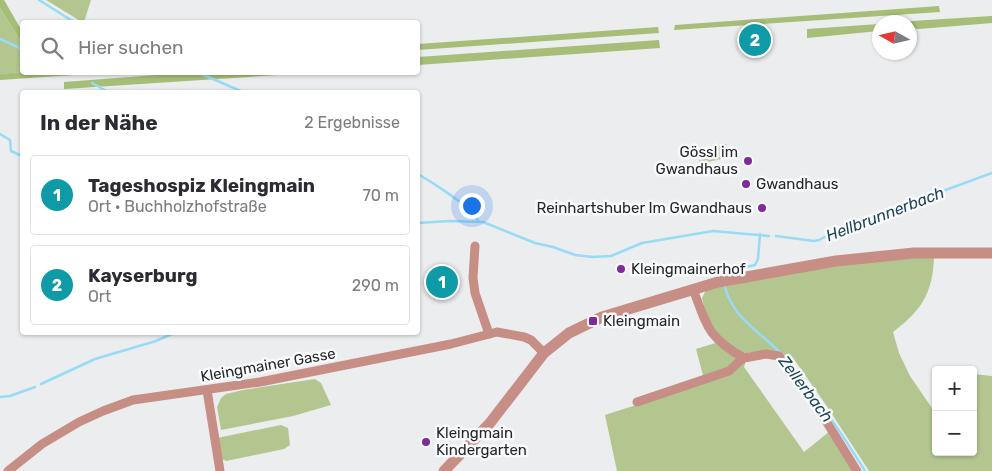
<!DOCTYPE html>
<html lang="de">
<head>
<meta charset="utf-8">
<style>
	:root { --surface:#fff; --page:#f2f2f3; --text:#2b2b33; --muted:#7c7c81; --line:#e1e1e2; --accent:#111827 }
	body { margin:0; font-family:Rubik,sans-serif; background:var(--page); color:var(--text) }
	.controls { position:absolute; right:15px; bottom:15px; display:grid; overflow:hidden; border-radius:5px; box-shadow:0 1px 4px #0004 }
	.controls button { width:45px; height:45px; display:grid; place-items:center; padding:0; border:0; border-bottom:1px solid var(--line); background:var(--surface); color:var(--text); font:25px sans-serif }
	.compass { position:absolute; left:872px; top:15px; width:45px; height:45px; border-radius:50%; background:var(--surface); box-shadow:0 1px 4px #0004; rotate:278deg }
	.you { position:absolute; left:471px; top:205px; width:18px; height:18px; margin:-12px; border:4px solid #fff; border-radius:50%; background:#1a73e8; box-shadow:0 0 0 8px #1a73e833 }
	.badge { display:grid; place-items:center; width:32px; height:32px; border-radius:50%; background:var(--accent); color:#fff; font-size:16px; font-weight:700 }
	.pin { position:absolute; translate:-50% -50%; border:2px solid #fff; box-shadow:0 1px 5px #0006 }
	.list { margin:0; padding:0; list-style:none }
	h2 { display:flex; justify-content:space-between; align-items:center; height:65px; margin:0; padding:0 20px; font-size:21px }
	h2 small { font-size:16px; font-weight:400; color:var(--muted) }
	.list li { display:grid; grid-template-columns:32px 1fr auto; gap:15px; align-items:center; box-sizing:border-box; height:80px; margin:0 10px 10px; padding:0 10px; border:1px solid var(--line); border-radius:5px }
	.list b { display:block; font-size:19px; white-space:nowrap }
	.list p { margin:0; font-size:16px; white-space:nowrap; color:var(--muted) }
	.list em { font-size:16px; font-style:normal; color:var(--muted) }
	.icon { flex:none; width:28px; height:28px; fill:none; stroke:currentColor; stroke-width:2; stroke-linecap:round; stroke-linejoin:round }
	.map { position:relative; flex:none; width:992px; height:471px; overflow:hidden }
	.search { position:absolute; background:var(--surface); box-shadow:0 1px 4px #0004; left:20px; top:20px; width:400px; height:55px; display:flex; align-items:center; gap:12px; box-sizing:border-box; padding:0 18px; border-radius:5px; color:var(--muted); font-size:19px }
	.panel { position:absolute; background:var(--surface); box-shadow:0 1px 4px #0004; left:20px; top:90px; width:400px; height:245px; border-radius:5px }
	.map>svg:first-child { display:block }
	.green { fill:#b3c68f }
	.forest { fill:#a6be77 }
	.lines { fill:none; stroke-linecap:round; stroke-linejoin:round }
	.stream { stroke:#97dbf7; stroke-width:2.5 }
	.minor { stroke:#c78e85; stroke-width:9 }
	.tertiary { stroke:#c78e85; stroke-width:11 }
	.poi-dot { fill:#7f2a98; stroke:#f9fafd; stroke-width:2 }
	.labels { text-anchor:middle; dominant-baseline:central; stroke-width:5; stroke-linejoin:round; paint-order:stroke }
	.poi-label { font-size:15px; fill:#272728; stroke:#f9fafd; text-anchor:start }
	.street-label { font-size:15px; fill:#272728; stroke:#f9fafd }
	.water-label { font-size:16px; font-style:italic; fill:#1e4655; stroke:#f9fafd }
</style>
</head>
<body>
<div class="map">
<svg width="992" height="471" viewBox="0 0 992 471">
	<rect width="100%" height="100%" fill="#ebedef"/>
	<g class="green">
		<path d="M46 0H91L84 22H82Z"/>
		<path d="M0 8 22 43V72L0 74Z"/>
		<path d="M726 144 729 157 700 164 699 160 713 157 711 147Z"/>
		<path d="M934 257C933 293 921 311 893 332L899 353 910 376 936 414V452H973V374L992 376V471H869L826 405 796 362 777 351 749 352 744 367 804 452 830 431 853 471H617L605 415 705 383 696 349 722 341 707 317 702 298 706 290 745 281 863 261Z"/>
		<path d="M315 379 321 383 331 405 293 416 221 430 217 407 221 398 226 394 243 390Z"/>
		<path d="M281 425 288 428 290 445 284 449 226 461 220 458 217 438Z"/>
	</g>
	<g class="forest">
		<path d="M0 0H4L22 31V43L0 8Z"/>
		<path d="M939 6 940 12 674 30 675 25Z"/>
		<path d="M992 16V23L919 29 910 28V22H895Z"/>
		<path d="M879 24V31L807 38V29Z"/>
		<path d="M658 27 659 33 418 50V44Z"/>
		<path d="M659 40 660 48 418 65V57Z"/>
		<path d="M22 72 103 73 0 80V74Z"/>
		<path d="M196 72 308 73 64 89V82Z"/>
	</g>
	<g class="lines">
		<g class="stream">
			<path d="M39 0 74 22"/>
			<path d="M0 39 22 49"/>
			<path d="M197 72 243 92"/>
			<path d="M92 83 108 92"/>
			<path d="M0 134 10 140 11 151 22 156"/>
			<path d="M418 174C430 181 475 209 478 221"/>
			<path d="M418 223 449 221 483 222 535 243 553 247 575 255 593 257 611 256 642 243 713 231 769 236"/>
			<path d="M776 236 814 241 819 240 840 229 992 173"/>
			<path d="M722 272 755 265 758 259 760 234"/>
			<path d="M725 287C734 323 770 337 791 364 818 398 842 434 865 471"/>
			<path d="M41 384 95 359 156 341 176 332"/>
			<path d="M0 397 10 396 35 387"/>
		</g>
		<g class="minor">
			<path d="M475 246 473 278 475 293 489 334"/>
			<path d="M693 289C707 326 708 338 744 358L766 354 779 356 813 400 857 471"/>
			<path d="M207 390 220 471"/>
			<path d="M637 402 729 371 743 358"/>
			<path d="M8 471 42 444 79 422 103 411 133 400 260 382 451 344 497 332 524 337 531 340 544 353"/>
		</g>
		<path class="tertiary" d="M444 471 490 423 544 353 569 333 602 317 718 282 836 261 914 253H992"/>
	</g>
	<g class="poi-dot">
		<circle cx="748" cy="161" r="5"/>
		<circle cx="746" cy="184" r="5"/>
		<circle cx="762" cy="208" r="5"/>
		<circle cx="621" cy="269" r="5"/>
		<rect x="588" y="316" width="10" height="10" rx="2.5"/>
		<circle cx="426" cy="442" r="5"/>
	</g>
	<g class="labels">
		<g class="poi-label">
			<text x="738" y="152" text-anchor="end">Gössl im<tspan x="738" dy="17">Gwandhaus</tspan></text>
			<text x="756" y="184">Gwandhaus</text>
			<text x="752" y="208" text-anchor="end">Reinhartshuber Im Gwandhaus</text>
			<text x="631" y="269">Kleingmainerhof</text>
			<text x="603" y="321">Kleingmain</text>
			<text x="436" y="433">Kleingmain<tspan x="436" dy="17">Kindergarten</tspan></text>
		</g>
		<g class="street-label">
			<text transform="translate(268 365) rotate(-10)">Kleingmainer Gasse</text>
		</g>
		<g class="water-label">
			<text transform="translate(885 214) rotate(-21)">Hellbrunnerbach</text>
			<text transform="translate(806 389) rotate(53)">Zellerbach</text>
		</g>
	</g>
</svg>
<div class="controls">
<button>+</button>
<button>−</button>
</div>
<svg class="compass" viewBox="-18 -18 36 36"><path d="M0-13l5 13h-10z" fill="#e53935"/><path d="M0 13l5-13h-10z" fill="#7c7c81"/></svg>
<div class="you"></div>
<div class="pin badge" style="left:442px;top:282px;background:#0f9aa8">1</div>
<div class="pin badge" style="left:755px;top:40px;background:#0f9aa8">2</div>
<div class="search"><svg class="icon" aria-label="search" viewBox="0 0 24 24"><circle cx="10" cy="10" r="6"/><path d="M15 15l6 6"/></svg>Hier suchen</div>
<section class="panel">
<h2>In der Nähe<small>2 Ergebnisse</small></h2>
<ul class="list">
<li><span class="badge" style="background:#0f9aa8">1</span><div><b>Tageshospiz Kleingmain</b><p>Ort · Buchholzhofstraße</p></div><em>70 m</em></li>
<li><span class="badge" style="background:#0f9aa8">2</span><div><b>Kayserburg</b><p>Ort</p></div><em>290 m</em></li>
</ul>
</section>
</div>
</body>
</html>
